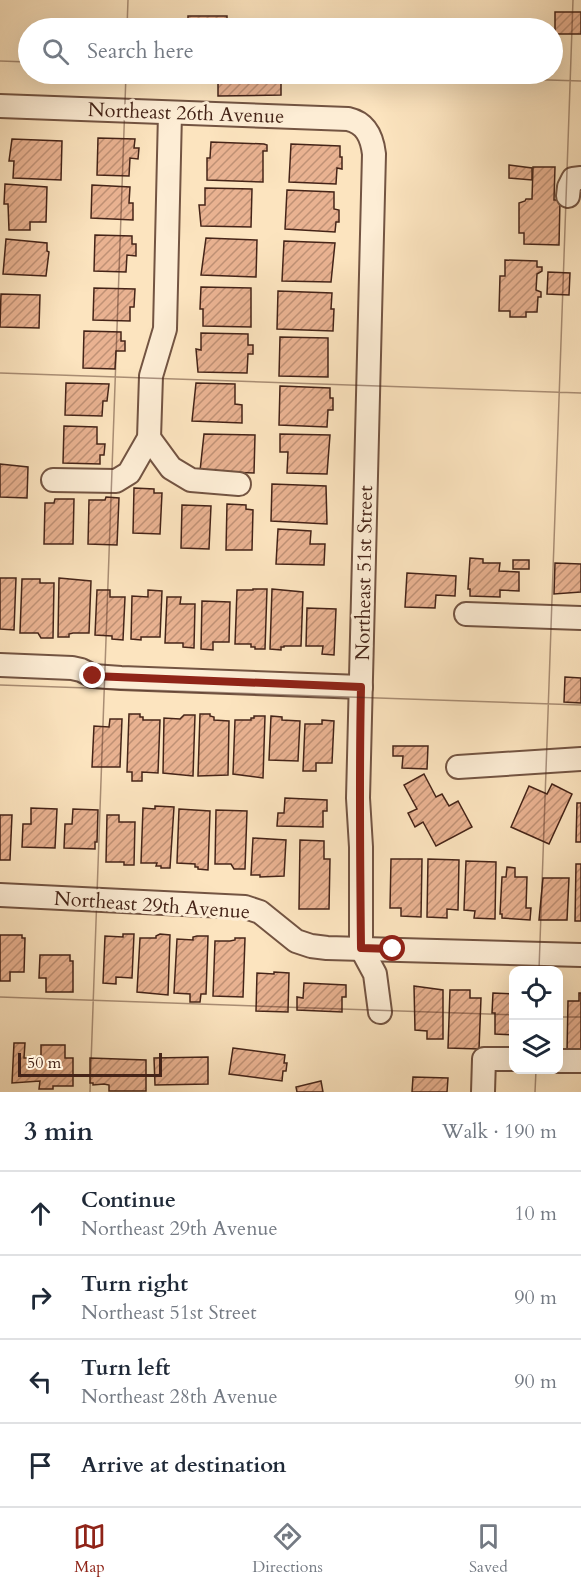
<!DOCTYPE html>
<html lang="en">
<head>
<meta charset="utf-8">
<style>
	:root { --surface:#fff; --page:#f2f2f3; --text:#1f2937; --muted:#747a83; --line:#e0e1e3; --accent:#8f2418 }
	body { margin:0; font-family:Cardo,serif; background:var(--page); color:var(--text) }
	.controls { position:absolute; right:18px; bottom:18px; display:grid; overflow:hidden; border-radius:12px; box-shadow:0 6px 24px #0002 }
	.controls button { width:54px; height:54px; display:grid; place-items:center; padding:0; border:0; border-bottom:2px solid var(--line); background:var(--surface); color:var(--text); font:30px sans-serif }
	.scale { position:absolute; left:18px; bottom:15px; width:144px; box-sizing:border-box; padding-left:6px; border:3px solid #452418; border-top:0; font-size:16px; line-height:21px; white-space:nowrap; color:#452418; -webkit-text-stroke:4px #fdedd5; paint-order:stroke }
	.stop { position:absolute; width:18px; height:18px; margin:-14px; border:4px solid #8f2418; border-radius:50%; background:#fff }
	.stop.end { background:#8f2418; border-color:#fff; box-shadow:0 2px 6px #0008 }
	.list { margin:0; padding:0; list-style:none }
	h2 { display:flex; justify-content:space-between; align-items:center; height:78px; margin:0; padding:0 24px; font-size:26px }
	h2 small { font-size:20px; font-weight:400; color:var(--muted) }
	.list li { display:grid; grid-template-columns:39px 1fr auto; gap:18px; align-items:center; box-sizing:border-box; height:84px; padding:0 24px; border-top:2px solid var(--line) }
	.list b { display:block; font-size:22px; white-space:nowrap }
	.list p { margin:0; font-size:20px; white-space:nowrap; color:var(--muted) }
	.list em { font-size:20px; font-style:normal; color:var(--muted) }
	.icon { flex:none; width:33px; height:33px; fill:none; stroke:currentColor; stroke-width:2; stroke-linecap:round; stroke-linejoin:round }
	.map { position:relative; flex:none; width:581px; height:1092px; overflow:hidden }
	.search { position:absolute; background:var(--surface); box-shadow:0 6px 24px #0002; left:18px; right:18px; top:18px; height:66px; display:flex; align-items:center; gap:15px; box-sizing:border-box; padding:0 21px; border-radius:33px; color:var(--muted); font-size:22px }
	.sheet { height:414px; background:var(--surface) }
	nav { display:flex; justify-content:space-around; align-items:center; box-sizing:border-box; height:84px; border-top:2px solid var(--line); background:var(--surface); font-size:16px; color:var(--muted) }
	nav a { display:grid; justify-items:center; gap:3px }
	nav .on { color:var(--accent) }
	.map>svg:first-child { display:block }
	.building { fill:url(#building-hatch); stroke:#452418; stroke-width:1.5 }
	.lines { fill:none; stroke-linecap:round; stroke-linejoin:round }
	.minor-casing { stroke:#735442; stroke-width:26 }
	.minor { stroke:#fdedd5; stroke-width:22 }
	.route { stroke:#8f2418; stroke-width:8 }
	.ticks { fill:none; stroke:#452418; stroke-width:1.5; stroke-opacity:0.45 }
	.labels { text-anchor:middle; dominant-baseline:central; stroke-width:6; stroke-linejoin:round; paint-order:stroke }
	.street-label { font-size:20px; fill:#452418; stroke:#fdedd5 }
</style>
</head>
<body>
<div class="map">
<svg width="581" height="1092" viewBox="0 0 581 1092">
	<defs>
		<pattern id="building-hatch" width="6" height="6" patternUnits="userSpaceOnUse" patternTransform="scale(1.5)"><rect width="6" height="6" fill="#e9b291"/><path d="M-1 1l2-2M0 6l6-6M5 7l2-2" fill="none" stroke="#bf9175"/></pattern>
	</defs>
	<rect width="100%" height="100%" fill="#fce4bf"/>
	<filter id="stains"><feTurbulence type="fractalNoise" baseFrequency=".00333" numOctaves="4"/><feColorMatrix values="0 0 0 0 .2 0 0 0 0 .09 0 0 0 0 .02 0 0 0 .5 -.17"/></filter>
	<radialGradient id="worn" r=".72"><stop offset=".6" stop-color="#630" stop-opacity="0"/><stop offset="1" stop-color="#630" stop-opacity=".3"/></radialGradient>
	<g class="building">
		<rect x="555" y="12" width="26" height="22"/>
		<rect x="188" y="16" width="39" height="12"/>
		<path d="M218 74H281V95L218 96Z"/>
		<path d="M98 138 135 139 134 148H139L138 159 130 158 129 176 97 175Z"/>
		<path d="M12 139 62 141 61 180 13 178 14 161H9Z"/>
		<path d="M211 142 264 144 267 145V151H263V182L207 180V158H210Z"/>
		<path d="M291 144 340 146V157H342V169L337 168 336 184 289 182Z"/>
		<path d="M509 165 532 168V180L509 178Z"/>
		<path d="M533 167H555L554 200H560L559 245 524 244V233H519V203L525 201 526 199H532Z"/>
		<path d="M5 184 47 187 46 222H30V230H9L8 204H4Z"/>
		<path d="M92 185 130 187 129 203H133V220L91 218Z"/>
		<path d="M205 188 252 189 251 227 201 226 199 205H205Z"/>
		<path d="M287 190 334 192V209L339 210V222H336L335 232 285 229Z"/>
		<path d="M95 235 132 236V244H136V256L127 255 126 272 94 271Z"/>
		<path d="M206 238 257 240 256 277 201 275Z"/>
		<path d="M6 239 47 243V251L49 252 46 276 3 274Z"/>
		<path d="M284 241 335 243 331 282 282 281Z"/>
		<path d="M505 260 537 261V267H542V271L537 274 536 290 541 292V297H538L537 312H526V317H510V311H499L500 276H505Z"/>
		<path d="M548 272 570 273 569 295 547 294Z"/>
		<path d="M201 287 251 288V327L203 326V309H200Z"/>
		<path d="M94 288 135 289 134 307H130V321L93 320Z"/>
		<path d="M278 291 332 293 331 309H334L333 331 277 329Z"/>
		<path d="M1 294 40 295 39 328 0 327Z"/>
		<path d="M84 331 121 332V341H125V351H116L115 369 83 368Z"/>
		<path d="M201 333 248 334V345H253V354H248L247 373 198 372 196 349 201 350Z"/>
		<path d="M280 337 328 338V377L279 376Z"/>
		<path d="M66 383 109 384 107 401H103L102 416 65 415Z"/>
		<path d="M196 383 235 384V404L242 405V423L192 421Z"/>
		<path d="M280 386 330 388V398H333V410H328L327 427 279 425Z"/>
		<path d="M64 426 97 427V444H105L104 455H100V464L63 463Z"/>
		<path d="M204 434 255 435 254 473 200 471Z"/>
		<path d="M280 434 330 435 327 474 287 473 288 452H280Z"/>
		<path d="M0 464 28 467 27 498 0 497Z"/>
		<path d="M272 484 326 486 327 524 271 521Z"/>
		<path d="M134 488 154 489V493H162L160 534 133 533Z"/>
		<path d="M106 497 119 498 117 545 88 544 89 500H105Z"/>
		<path d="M55 499H74L73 544H44L45 503H54Z"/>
		<path d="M227 504 246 505V509L253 510 252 550H226Z"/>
		<path d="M182 505 211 506 209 549 181 548Z"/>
		<path d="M278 529 311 531 310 544H325L324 565 276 564Z"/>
		<path d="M470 558 483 559V563H500L499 571 519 572V591L500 590V597L470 596V589H468Z"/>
		<rect x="513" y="560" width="16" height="9"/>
		<path d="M555 563 581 564V592L554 594Z"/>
		<path d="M407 573 456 576 455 596 436 595 435 608 405 607Z"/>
		<path d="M0 578H16L14 630 0 629Z"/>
		<path d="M59 578 91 581 89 633H73L69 634V637H58Z"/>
		<path d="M22 579H40V583H54L53 638H41L38 633H20Z"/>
		<path d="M253 589H267L265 649H255V647H251V644H235L237 590H253Z"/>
		<path d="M272 589 303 592 301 646H284V647H281V650L270 649Z"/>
		<path d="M97 590H110V597H125L123 640 112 639V636L95 635Z"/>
		<path d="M148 590 162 591 160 637H141V640L131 639 132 596 148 597Z"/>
		<path d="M167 597H181L180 604H195L194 648 183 647V643H165Z"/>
		<path d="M202 601 230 602 229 642H213V650L201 649Z"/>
		<path d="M307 608 336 609 334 655 322 654 323 646H306Z"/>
		<path d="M565 677 581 678V703L564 702Z"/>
		<path d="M129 714H140V717H143V720H160L158 773 142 772V781H132V772H127Z"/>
		<path d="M200 714H210V716L214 717V720L229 721 228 775 198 776Z"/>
		<path d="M184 715H195L193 776 163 773 164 718 180 719Z"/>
		<path d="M254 716H265L263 778 233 774 235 720H251V718H254Z"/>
		<path d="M271 716 282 717V720L300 721 298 761 269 760Z"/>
		<path d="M110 719H122L120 767H92L94 726 109 727Z"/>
		<path d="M322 720 334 721 332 763H316V771H303L305 724H322Z"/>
		<path d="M393 746H428L427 769 402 768 403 756H393Z"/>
		<path d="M424 774 436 797 442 794 449 806 458 801 472 827 436 846 423 822 415 827 408 813 417 809 404 785Z"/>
		<path d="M552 784 572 794 549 844 511 827 529 786 547 794Z"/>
		<path d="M285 798 327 800V811H323V827L277 826 278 813H284Z"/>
		<path d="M577 803H581V842H576Z"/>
		<path d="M155 806 174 807 170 868H161V866H156L157 863H141L143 808 155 809Z"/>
		<path d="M31 808 57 809 55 848 22 847 23 824H31Z"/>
		<path d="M73 809 98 810 97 842H95V849L64 848 65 824H72Z"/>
		<path d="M179 809 210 811 208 870 198 869V867H195V864L177 863Z"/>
		<path d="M216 810 247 811 245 869H234L231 864H215Z"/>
		<path d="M0 815H12L10 860H0Z"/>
		<path d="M107 815H119V822H135L134 865H124V862H106Z"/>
		<path d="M253 838 286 840 284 876 260 877V875H251Z"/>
		<path d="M300 840 324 841V859H330L329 909H299Z"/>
		<path d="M391 859H422L421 917 401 916V908H390Z"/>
		<path d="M428 859 459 860 458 910 447 909V918L427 917Z"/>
		<path d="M466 861 496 862 495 919 474 918 475 911 464 910Z"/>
		<path d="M576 864H581V921H575Z"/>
		<path d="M507 867 515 868V877H527L526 908H531L530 920 502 918V914H500L502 877H506Z"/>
		<path d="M543 878H569L567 920H539Z"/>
		<path d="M123 934H134L132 978 116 977V984L103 983 105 936 123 937Z"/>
		<path d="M160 934 170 935 168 995 137 992 140 938H156V936Z"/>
		<path d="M0 935H22V938H25L24 972H10V981H0Z"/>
		<path d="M197 936H208L206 994H201L200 1002H190V994L174 993 177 939 193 940V937Z"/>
		<path d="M235 938H245L243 997 213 996 215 941H230L235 940Z"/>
		<path d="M40 955H70V961H73V992H46V978H39Z"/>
		<path d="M274 972 289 973 288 1012 256 1011 257 973 274 974Z"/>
		<path d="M304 983 346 985V997H342V1012L297 1010V997L303 998Z"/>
		<path d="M414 986 443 990V1039H427V1031L415 1030Z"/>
		<path d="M450 990H470V998H481L479 1049 448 1048Z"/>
		<path d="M493 993 514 994V1035L495 1034V1013H492Z"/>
		<path d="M579 993H581V1053L567 1052 568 1001H579Z"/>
		<path d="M14 1043H25L24 1058H41V1045H65V1058H73V1086H53V1089H39L40 1081 12 1083Z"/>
		<path d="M233 1048 285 1055 284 1063H287L286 1071H283L282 1081 229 1074Z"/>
		<path d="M208 1057V1084L155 1085 154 1058Z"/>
		<path d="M90 1058 146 1060V1091H109V1085L104 1084 93 1085V1083H90Z"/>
		<path d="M413 1077 448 1078 447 1092H412Z"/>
		<path d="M321 1081 323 1092H297L296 1087Z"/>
	</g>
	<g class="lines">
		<defs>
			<g id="minor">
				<path d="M0 106 348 119C366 123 372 137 374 154L358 798 361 847V948L375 974 380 1012"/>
				<path d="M568 196 569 187 573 179 581 178"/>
				<path d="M149 438 171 468 191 480 239 484"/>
				<path d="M53 480 116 481 129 473 149 438 151 376 165 329 170 113"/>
				<path d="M466 614 581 618"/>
				<path d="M0 665 72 668 81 670 93 676 121 678 361 687"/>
				<path d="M458 767 581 759"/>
				<path d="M0 895 245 907 260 912 296 941 311 946 327 948 581 955"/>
				<path d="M558 1061H581"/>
				<path d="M483 1092 484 1059H514"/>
			</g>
		</defs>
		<use href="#minor" class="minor-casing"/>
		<use href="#minor" class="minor"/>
	</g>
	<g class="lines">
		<path class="route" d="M93 676 361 687C359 774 360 861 361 948L393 949"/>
	</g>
	<path class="ticks" d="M127 28 128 0M0 61 28 62M365 74 581 81M0 373 581 393M0 685 581 705M539 970 573 0M0 997 514 1015M558 1017H581M90 1092 126 74M535 1092 536 1070"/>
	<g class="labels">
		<g class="street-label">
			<text transform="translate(186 113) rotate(2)">Northeast 26th Avenue</text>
			<text transform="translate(364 573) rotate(-89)">Northeast 51st Street</text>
			<text transform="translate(152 905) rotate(4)">Northeast 29th Avenue</text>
		</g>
	</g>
	<rect width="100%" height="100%" filter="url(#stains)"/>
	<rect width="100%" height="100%" fill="url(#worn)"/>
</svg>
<div class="controls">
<button><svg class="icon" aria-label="locate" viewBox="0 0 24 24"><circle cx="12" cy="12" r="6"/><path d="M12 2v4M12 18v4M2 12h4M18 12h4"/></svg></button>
<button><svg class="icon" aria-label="layers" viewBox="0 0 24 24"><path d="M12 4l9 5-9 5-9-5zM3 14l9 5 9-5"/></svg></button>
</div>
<div class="scale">50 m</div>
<div class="stop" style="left:393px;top:949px"></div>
<div class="stop end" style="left:93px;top:676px"></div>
<div class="search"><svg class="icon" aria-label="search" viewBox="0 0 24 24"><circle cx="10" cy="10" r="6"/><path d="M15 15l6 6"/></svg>Search here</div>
</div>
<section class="sheet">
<h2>3 min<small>Walk · 190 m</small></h2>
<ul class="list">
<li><svg class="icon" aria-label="ahead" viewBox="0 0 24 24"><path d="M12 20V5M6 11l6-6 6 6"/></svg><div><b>Continue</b><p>Northeast 29th Avenue</p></div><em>10 m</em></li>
<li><svg class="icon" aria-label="right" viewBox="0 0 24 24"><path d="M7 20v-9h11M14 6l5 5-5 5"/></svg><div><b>Turn right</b><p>Northeast 51st Street</p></div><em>90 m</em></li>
<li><svg class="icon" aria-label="left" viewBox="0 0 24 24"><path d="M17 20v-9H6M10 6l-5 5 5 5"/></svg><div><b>Turn left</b><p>Northeast 28th Avenue</p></div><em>90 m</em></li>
<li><svg class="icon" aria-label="arrive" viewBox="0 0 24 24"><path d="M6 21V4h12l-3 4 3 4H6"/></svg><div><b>Arrive at destination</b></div></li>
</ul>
</section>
<nav>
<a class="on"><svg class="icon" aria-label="map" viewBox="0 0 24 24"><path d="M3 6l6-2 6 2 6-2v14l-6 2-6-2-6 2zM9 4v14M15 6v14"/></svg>Map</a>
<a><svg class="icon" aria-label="directions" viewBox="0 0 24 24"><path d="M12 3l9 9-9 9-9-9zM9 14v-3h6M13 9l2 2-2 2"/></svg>Directions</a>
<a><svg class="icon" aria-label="saved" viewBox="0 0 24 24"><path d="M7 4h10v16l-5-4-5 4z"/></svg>Saved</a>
</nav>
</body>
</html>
